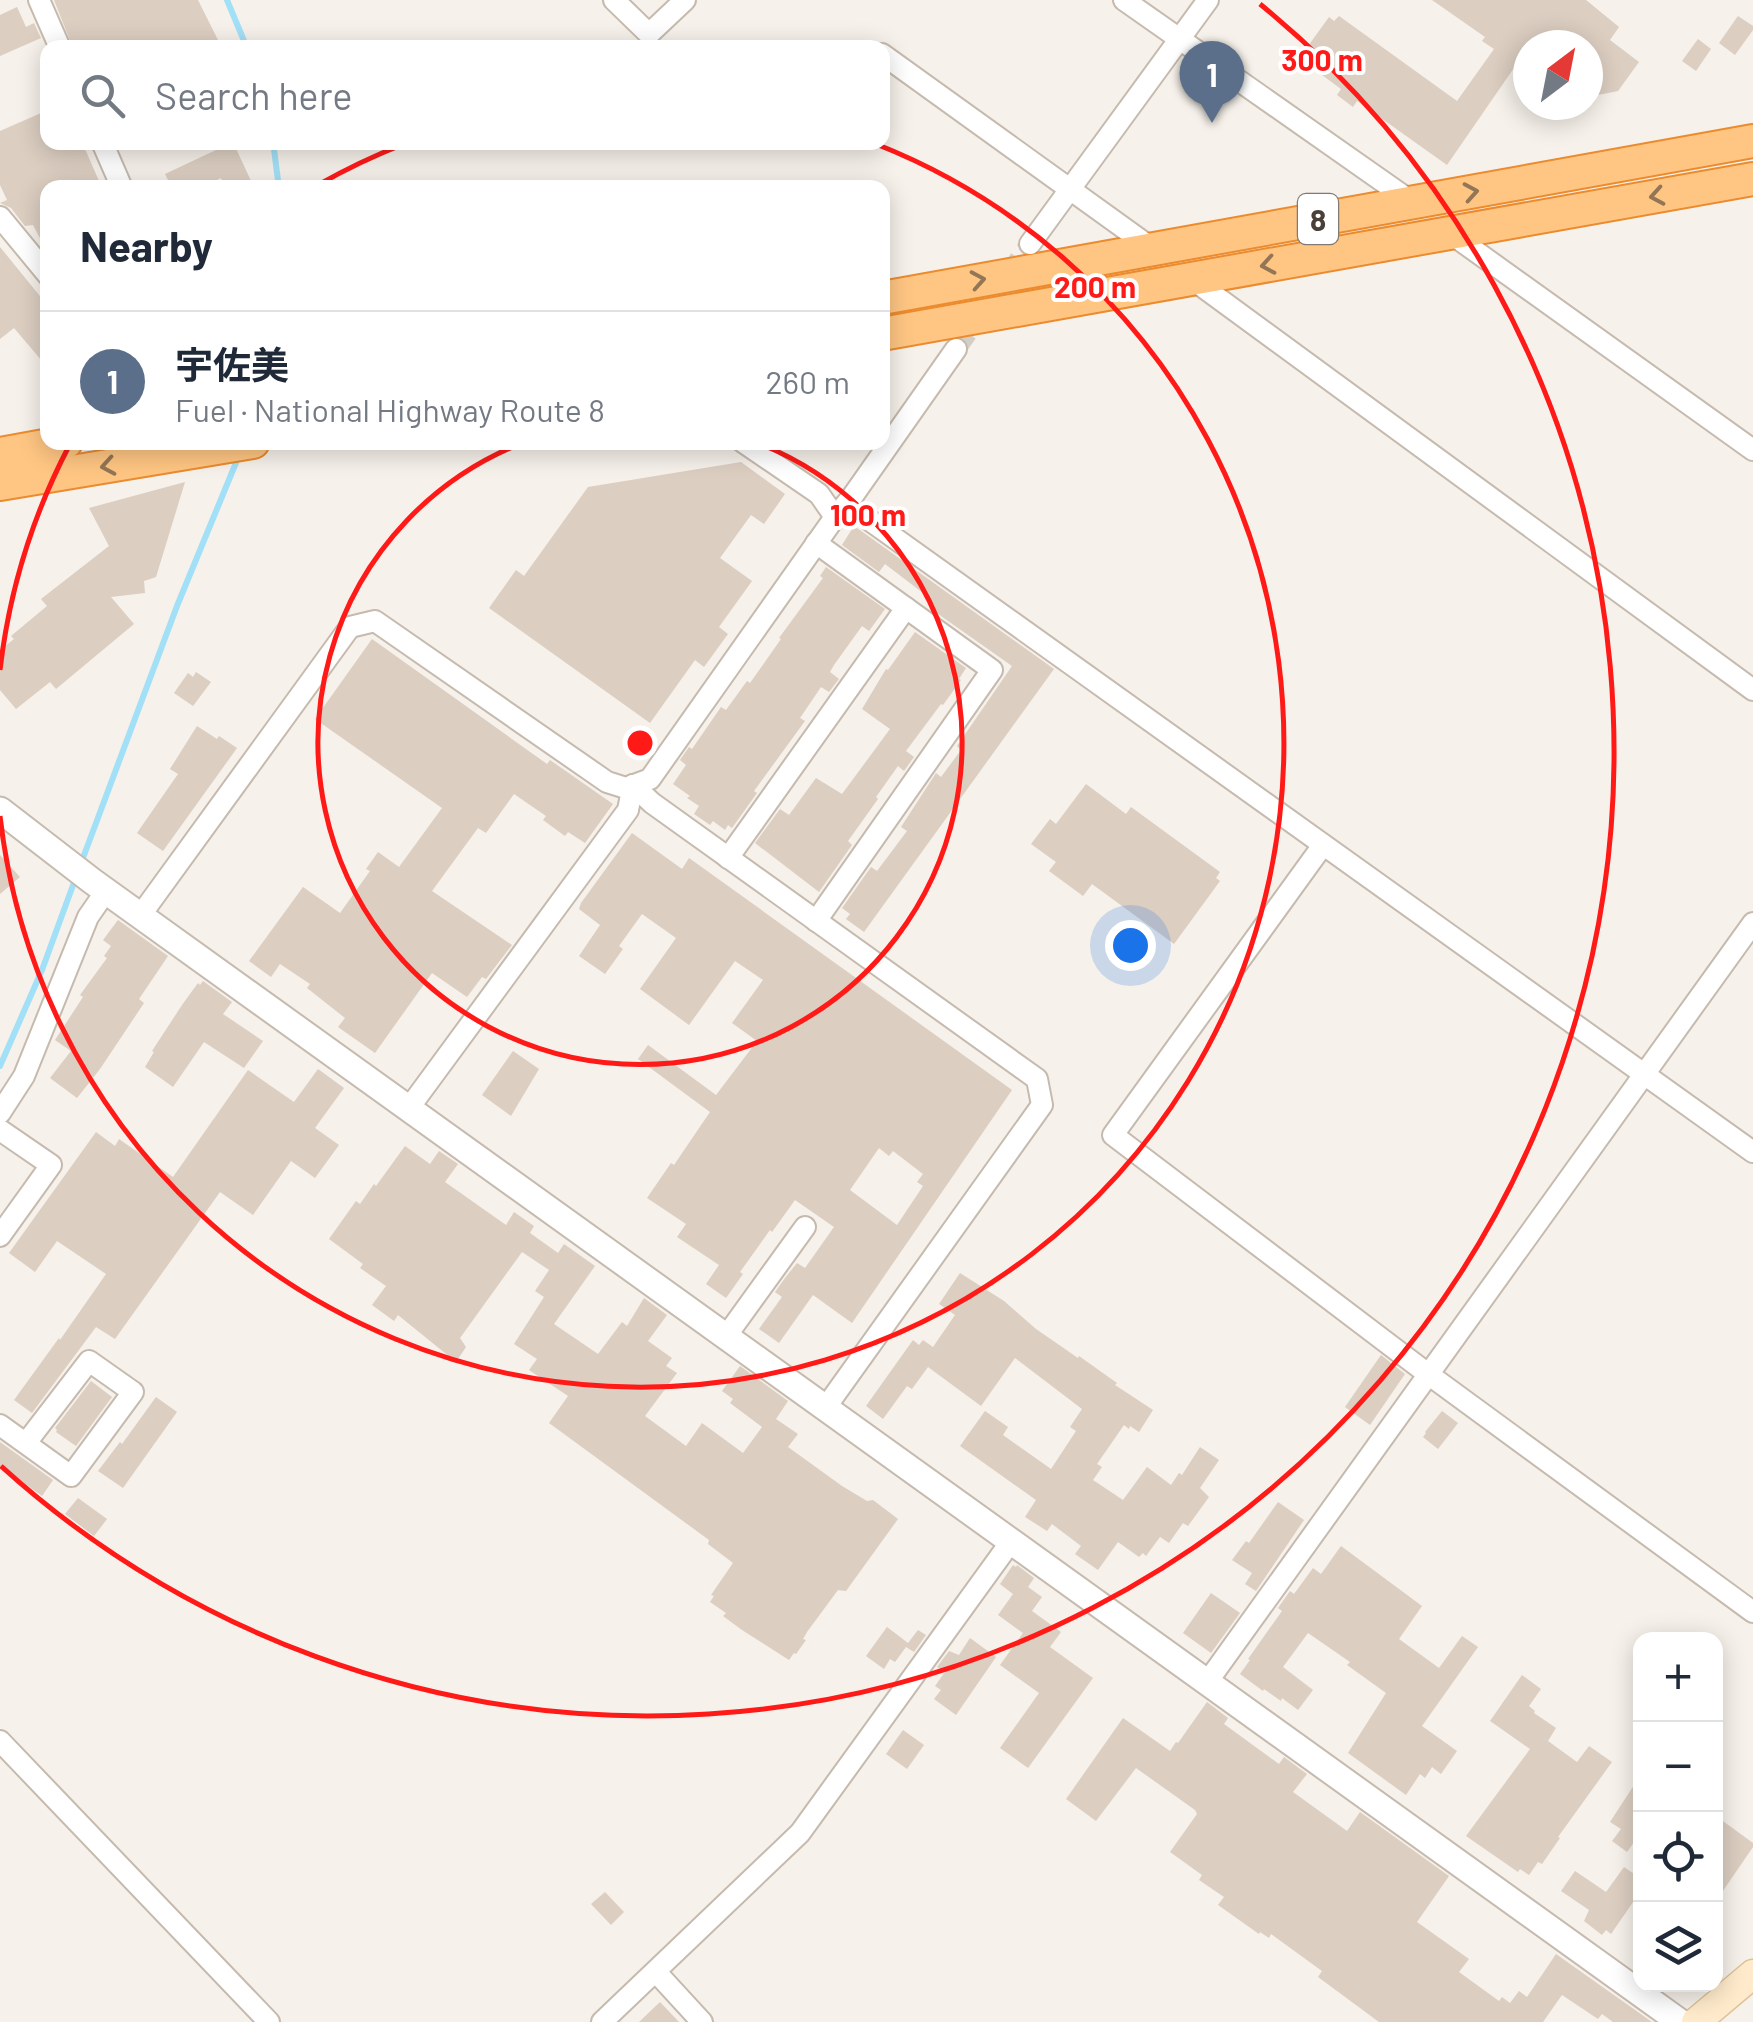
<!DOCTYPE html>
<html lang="en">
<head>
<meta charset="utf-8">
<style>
	:root { --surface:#fff; --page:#f2f2f3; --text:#1f2937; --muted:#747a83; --line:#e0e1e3; --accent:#2563eb }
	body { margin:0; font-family:Barlow,"Noto Sans JP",sans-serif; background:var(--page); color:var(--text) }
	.controls { position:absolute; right:30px; bottom:30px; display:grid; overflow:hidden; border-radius:20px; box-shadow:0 5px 25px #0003 }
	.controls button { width:90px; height:90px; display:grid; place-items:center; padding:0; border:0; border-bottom:2px solid var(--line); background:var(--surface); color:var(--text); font:50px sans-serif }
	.compass { position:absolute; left:1513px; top:30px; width:90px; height:90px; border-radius:50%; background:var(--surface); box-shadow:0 5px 25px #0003; rotate:32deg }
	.you { position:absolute; left:1130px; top:945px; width:35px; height:35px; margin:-25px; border:8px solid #fff; border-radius:50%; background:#1a73e8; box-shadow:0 0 0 15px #1a73e833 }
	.badge { display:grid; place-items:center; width:65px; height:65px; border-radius:50%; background:var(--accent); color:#fff; font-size:32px; font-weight:700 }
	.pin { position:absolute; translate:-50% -82px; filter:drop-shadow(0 2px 5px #0008) }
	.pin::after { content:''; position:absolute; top:52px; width:35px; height:30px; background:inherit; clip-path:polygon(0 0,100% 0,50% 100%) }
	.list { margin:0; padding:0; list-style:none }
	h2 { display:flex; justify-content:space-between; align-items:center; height:130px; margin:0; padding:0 40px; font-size:42px }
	h2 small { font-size:32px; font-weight:400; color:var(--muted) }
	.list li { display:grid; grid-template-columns:65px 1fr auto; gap:30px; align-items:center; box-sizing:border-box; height:140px; padding:0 40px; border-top:2px solid var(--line) }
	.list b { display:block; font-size:38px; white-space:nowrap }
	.list p { margin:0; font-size:32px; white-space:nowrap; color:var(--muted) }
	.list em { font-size:32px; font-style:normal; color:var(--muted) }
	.icon { flex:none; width:55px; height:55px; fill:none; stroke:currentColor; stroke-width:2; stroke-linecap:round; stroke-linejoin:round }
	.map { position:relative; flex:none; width:1753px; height:2022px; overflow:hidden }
	.search { position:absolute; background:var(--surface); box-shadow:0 5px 25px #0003; left:40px; top:40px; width:850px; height:110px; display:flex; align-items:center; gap:25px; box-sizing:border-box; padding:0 35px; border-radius:20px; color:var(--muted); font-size:38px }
	.panel { position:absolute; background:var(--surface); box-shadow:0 5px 25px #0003; left:40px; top:180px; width:850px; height:270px; border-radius:20px }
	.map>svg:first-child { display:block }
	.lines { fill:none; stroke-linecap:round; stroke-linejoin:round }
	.stream { stroke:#a2e0f7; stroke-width:6 }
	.building { fill:#dccec1; fill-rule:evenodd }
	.minor-tunnel { stroke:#d4cec6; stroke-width:20; stroke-dasharray:20 10; stroke-linecap:butt }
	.minor-casing { stroke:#c6baae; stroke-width:24 }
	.tertiary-casing { stroke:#c6baae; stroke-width:29 }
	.secondary-casing { stroke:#ddc198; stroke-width:31 }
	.trunk-casing { stroke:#ec8b2e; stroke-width:36 }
	.minor { stroke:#fff; stroke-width:20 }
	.tertiary { stroke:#fff; stroke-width:25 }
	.secondary { stroke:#ffebcb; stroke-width:28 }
	.trunk { stroke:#ffc683; stroke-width:32 }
	.oneway { stroke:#937655 }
	.ring { fill:none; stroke:#ff1a18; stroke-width:5 }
	.labels { text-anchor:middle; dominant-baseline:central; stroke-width:8; stroke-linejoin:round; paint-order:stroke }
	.shield { fill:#fff; stroke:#817973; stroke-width:2.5 }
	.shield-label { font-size:30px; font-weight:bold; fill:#4b4037 }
	.centre { fill:#ff1a18; stroke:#fff; stroke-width:5 }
	.ring-label { font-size:30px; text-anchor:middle; font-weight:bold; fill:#ff1a18; stroke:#fff; stroke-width:8; stroke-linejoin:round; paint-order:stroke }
</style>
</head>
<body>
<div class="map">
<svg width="1753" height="2022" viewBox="0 0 1753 2022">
	<rect width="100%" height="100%" fill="#f6f1ea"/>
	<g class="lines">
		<g class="stream">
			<path d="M227 0 247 48"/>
			<path d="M273 142 279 188"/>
			<path d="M80 866 177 606 240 453"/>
			<path d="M0 1066 42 970 76 877"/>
		</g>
	</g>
	<g class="building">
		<path d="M54 0H198L222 48H73Z"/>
		<path d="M1432 0H1586L1619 27 1610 40 1639 62 1618 91 1588 97V45H1528V73L1516 65 1447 165 1357 101 1353 107 1337 95 1341 89 1314 69 1318 64 1303 53 1329 17 1334 21 1339 16 1457 101 1494 49 1482 41 1485 37Z"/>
		<path d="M17 7 26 27 34 23 41 38 0 56V15Z"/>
		<path d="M1738 16 1753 26V30L1735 55 1719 43Z"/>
		<path d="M1698 39 1711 49 1696 71 1682 61Z"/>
		<path d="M48 110V142H82L102 188H48V253L33 225 25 226 11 208 0 203 7 200 0 185V131Z"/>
		<path d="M233 142 251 181 237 188H225L221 178 200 188H172L165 174Z"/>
		<path d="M0 247 48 306V368L14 328 0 339Z"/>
		<path d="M741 462 785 494 764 524 751 515 720 558 752 581 719 627 728 634 704 667 695 660 650 723 489 608 516 570 524 576 588 487Z"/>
		<path d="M185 482 156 577 144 581 145 593 111 597 134 624 56 689 50 682 16 709 0 690V650L14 639 11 636 47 606 41 599 109 546 89 508Z"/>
		<path d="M857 528 1054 669 864 932 846 919 850 914 842 908 871 867 877 871 907 831 901 827 936 773 941 777 961 750 957 746 1012 666 931 609 934 605 925 598 927 596 885 564 879 572 842 545 852 529Z"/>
		<path d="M826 567 885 609 869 631 862 626 834 665 830 672 839 679 829 692 821 687 800 718 805 721 754 791 757 793 732 828 728 825 725 830 713 821 710 825 694 814 699 806 687 798 690 796 673 784 686 765 680 760 689 747 692 749 721 707 726 710 747 681 750 683 781 639 779 638 823 578 820 576Z"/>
		<path d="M915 632 966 668 959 679 961 680 943 705 941 704 906 751 914 757 904 771 898 766 876 797 878 799 848 841 852 845 819 892 755 843 780 809 789 815 816 778 842 794 890 729 862 709 886 669 888 670Z"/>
		<path d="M372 639 547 764 550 760 613 804 585 843 568 832 565 836 543 820 546 816 514 794 486 833 478 828 432 891 512 945 486 979 482 977 467 997 432 973 375 1053 338 1027 345 1018 307 988 310 984 280 964 271 977 249 961 303 887 340 913 370 871 366 869 378 852 399 867 442 808 315 719Z"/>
		<path d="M196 672 211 682 193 706 174 693 188 673 193 677Z"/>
		<path d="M197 726 217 739 219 736 237 748 163 851 137 833 178 774 170 769Z"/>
		<path d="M1086 784 1126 814 1131 807 1220 872 1216 878 1220 881 1174 944 1092 884 1083 896 1049 871 1056 862 1031 844 1050 819 1056 824Z"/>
		<path d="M632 833 682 869 689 858 1012 1090 852 1323 813 1295 779 1343 759 1329 782 1297 775 1292 785 1278 797 1263 805 1268 834 1227 795 1200 772 1232 770 1230 740 1272 743 1274 726 1298 706 1284 719 1265 677 1237 686 1224 647 1198 671 1163 674 1165 710 1112 638 1059 648 1045 716 1095 757 1041 732 1023 763 980 735 961 689 1025 640 989 676 938 642 914 619 946 623 949 605 974 579 956 600 925 579 909 581 903ZM879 1148 889 1156 893 1151 923 1174 917 1182 923 1186 897 1225 850 1190Z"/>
		<path d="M0 855 20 877 0 894Z"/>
		<path d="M118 920 168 956 139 999 144 1003 100 1069 77 1098 50 1078 71 1051 55 1040 83 997 80 995 107 958 104 956 111 946 103 940Z"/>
		<path d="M203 981 232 1002 223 1014 263 1041 244 1068 204 1042 173 1087 145 1067 154 1052 152 1051 182 1005 198 983 200 985Z"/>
		<path d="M513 1051 539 1069 511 1116 482 1095Z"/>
		<path d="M318 1069 344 1088 315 1128 339 1145 315 1178 291 1161 253 1215 220 1192 115 1339 96 1327 32 1413 14 1400 59 1338 60 1340 106 1274 57 1241 35 1272 9 1253 96 1132 115 1146 119 1139 173 1177 248 1070 294 1102Z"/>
		<path d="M405 1146 430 1164 439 1151 458 1164 445 1182 506 1225 514 1212 534 1226 530 1233 558 1253 564 1244 595 1266 554 1324 598 1354 622 1322 627 1326 644 1298 667 1315 648 1341 672 1358 666 1366 677 1373 645 1416 686 1446 702 1423 743 1453 762 1427 730 1403 733 1399 722 1391 740 1366 788 1401 776 1419 798 1434 788 1447 842 1486 867 1501 873 1500 898 1519 846 1591 838 1590 807 1632 803 1639 806 1640 796 1654 794 1653 789 1660 742 1630 723 1616 726 1613 710 1602 714 1596 711 1595 733 1563 708 1544 709 1540 549 1423 568 1396 529 1370 537 1359 514 1344 544 1297 535 1291 549 1270 522 1252 460 1338 466 1347 456 1362 398 1315 394 1321 372 1305 386 1286 360 1268 363 1264 329 1239 356 1201 360 1204 374 1184 376 1186Z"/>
		<path d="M960 1273 1004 1301 1036 1329 1078 1358 1079 1356 1117 1383 1115 1385 1153 1410 1139 1432 1130 1426 1129 1429 1124 1425 1097 1464 1102 1467 1093 1480 1123 1500 1147 1467 1171 1485 1179 1473 1182 1475 1200 1447 1219 1460 1200 1488 1209 1497 1188 1526 1183 1523 1169 1543 1160 1537 1146 1556 1143 1553 1139 1557 1118 1542 1098 1570 1075 1554 1081 1546 1052 1524 1047 1531 1025 1517 1036 1500 960 1446 985 1411 1008 1427 1003 1435 1051 1469 1076 1431 1070 1427 1082 1409 1015 1358 981 1406 928 1367 912 1389 907 1386 883 1419 866 1406 913 1340 919 1345 923 1340 933 1347 955 1315 939 1304Z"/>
		<path d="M1381 1355 1405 1374 1370 1425 1345 1407Z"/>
		<path d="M91 1381 112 1397 76 1446 56 1432 57 1430 55 1428Z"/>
		<path d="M156 1397 177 1412 123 1488 98 1471 120 1442 122 1444Z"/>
		<path d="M1442 1411 1458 1423 1438 1449 1423 1437 1426 1433 1425 1432Z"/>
		<path d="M0 1442 53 1480 42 1496 0 1466Z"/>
		<path d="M78 1498 107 1519 94 1536 65 1514Z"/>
		<path d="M1278 1502 1304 1520 1256 1591 1245 1584 1252 1573 1232 1560 1246 1541 1249 1543Z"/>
		<path d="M1341 1546 1422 1606 1399 1639 1439 1668 1462 1636 1478 1647 1422 1726 1457 1751 1441 1774 1432 1767 1425 1778 1420 1774 1406 1795 1348 1753 1386 1693 1347 1665 1350 1662 1308 1633 1283 1667 1313 1690 1298 1710 1282 1698 1281 1701 1264 1689 1263 1691 1240 1674 1250 1660 1248 1659 1282 1611 1278 1608 1290 1591 1294 1594 1313 1568 1321 1574Z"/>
		<path d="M1013 1565 1016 1567 1017 1565 1034 1578 1028 1587 1042 1597 1032 1611 1061 1632 1050 1647 1093 1678 1028 1768 1000 1748 1039 1693 1000 1665 1023 1633 998 1615 1013 1594 1000 1584Z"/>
		<path d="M1211 1593 1240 1613 1211 1653 1183 1633Z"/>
		<path d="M887 1627 908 1643 918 1630 926 1635 914 1652 906 1647 895 1662 890 1659 884 1669 866 1656Z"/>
		<path d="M970 1638 996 1657 956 1715 934 1699 941 1690 935 1686 945 1672 937 1667 949 1651 959 1655Z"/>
		<path d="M1522 1675 1541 1689 1529 1706 1535 1711 1534 1713 1556 1728 1548 1741 1577 1762 1589 1746 1612 1762 1558 1837 1560 1838 1542 1864 1538 1862 1529 1875 1520 1869 1518 1872 1466 1836 1530 1749 1490 1721Z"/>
		<path d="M1207 1702 1228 1718 1224 1724 1279 1764 1284 1757 1307 1774 1293 1792 1347 1831 1360 1812 1449 1876 1417 1922 1469 1959 1459 1972 1499 2001 1502 1997 1510 2003 1519 1991 1527 1997 1556 1954 1652 2022H1613L1602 2014 1598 2019 1562 1995 1543 2022H1379L1318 1977 1322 1971 1271 1934 1269 1938 1260 1932 1259 1934 1218 1905 1224 1897 1199 1880 1202 1875 1170 1852 1197 1814 1195 1810 1136 1768 1096 1821 1066 1799 1123 1718 1170 1751 1176 1742 1178 1743Z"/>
		<path d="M903 1730 924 1745 907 1769 886 1754Z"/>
		<path d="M1640 1776V1834L1627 1852 1612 1841 1621 1829 1610 1822Z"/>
		<path d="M1716 1816 1753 1843V1847L1716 1901V1859L1721 1862 1723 1859 1716 1854Z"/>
		<path d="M1624 1867 1640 1878V1892L1611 1934 1606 1930 1602 1935 1584 1921 1589 1910 1561 1891 1575 1871 1606 1892Z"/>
		<path d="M605 1892 624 1912 611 1925 591 1904Z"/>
		<path d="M660 2002 679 2022H639Z"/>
	</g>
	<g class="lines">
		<path class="minor-tunnel" d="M956 349 1030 244"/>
		<defs>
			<g id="minor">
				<path d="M39 0 60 48"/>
				<path d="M614 0 649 34 685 0"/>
				<path d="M1124 0 1412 202"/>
				<path d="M882 54 1153 249"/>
				<path d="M102 142 122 188"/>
				<path d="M0 217 48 275"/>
				<path d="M1450 233 1753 450"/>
				<path d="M1030 244 1208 0"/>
				<path d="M1192 279 1753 690"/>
				<path d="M835 517 861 514 1753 1152"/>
				<path d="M835 517 852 497 956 349"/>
				<path d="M816 543 992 670 816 921"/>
				<path d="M633 785 652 803 1037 1079 1042 1105 826 1407"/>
				<path d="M1323 845 1113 1135 1428 1374 1753 1612"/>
				<path d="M728 858 906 608"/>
				<path d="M140 916 350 627 375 621 607 782 626 788 650 779 835 517 819 494 743 442"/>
				<path d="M409 1108 628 810 633 785"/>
				<path d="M0 1113 24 1076 88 917 106 891"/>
				<path d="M0 1130 51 1165 0 1236"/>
				<path d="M727 1335 805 1227"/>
				<path d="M0 1425 71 1476 133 1392 89 1361 26 1443"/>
				<path d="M1208 1681 1753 923"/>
				<path d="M0 1741 269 2022"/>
				<path d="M656 1972 702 2022"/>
				<path d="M602 2022 800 1833 1012 1540"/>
			</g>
			<path id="tertiary" d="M0 810 92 881 1680 2022"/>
			<path id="secondary" d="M1696 2022 1753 1974"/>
			<g id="trunk">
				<path d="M882 298 1753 141"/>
				<path d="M882 334 1753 179"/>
				<path d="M0 454 66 442"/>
				<path d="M0 484 253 442"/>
			</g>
		</defs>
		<use href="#minor" class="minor-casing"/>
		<use href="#tertiary" class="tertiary-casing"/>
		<use href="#secondary" class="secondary-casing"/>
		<use href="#trunk" class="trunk-casing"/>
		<use href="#minor" class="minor"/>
		<use href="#tertiary" class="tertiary"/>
		<use href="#secondary" class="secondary"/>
		<use href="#trunk" class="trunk"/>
	</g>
	<defs><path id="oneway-chevron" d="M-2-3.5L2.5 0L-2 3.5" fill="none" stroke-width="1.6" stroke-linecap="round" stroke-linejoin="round" transform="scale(2.5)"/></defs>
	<g class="oneway">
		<use href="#oneway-chevron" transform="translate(1471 192) rotate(-10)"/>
		<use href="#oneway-chevron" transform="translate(1657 196) rotate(170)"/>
		<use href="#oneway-chevron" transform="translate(1268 265) rotate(170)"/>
		<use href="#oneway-chevron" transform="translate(978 280) rotate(-10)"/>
		<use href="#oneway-chevron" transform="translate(108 466) rotate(170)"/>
	</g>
	<g class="ring">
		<path d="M758 443A322 322 0 1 1 522 443"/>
		<path d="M0 670A644 644 0 0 1 69 446M318 185A644 644 0 0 1 404 144M876 144A644 644 0 1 1 0 816"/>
		<path d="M1260 4A965 965 0 1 1 1 1466"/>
	</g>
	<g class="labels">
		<rect class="shield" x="1298" y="194" width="40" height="50" rx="8"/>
		<g class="shield-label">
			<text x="1318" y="219">8</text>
		</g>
	</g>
	<circle cx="640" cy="743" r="15" class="centre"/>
	<g class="ring-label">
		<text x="1322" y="71">300 m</text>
		<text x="1095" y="298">200 m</text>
		<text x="868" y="526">100 m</text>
	</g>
</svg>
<div class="controls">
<button>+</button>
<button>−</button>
<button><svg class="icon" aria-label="locate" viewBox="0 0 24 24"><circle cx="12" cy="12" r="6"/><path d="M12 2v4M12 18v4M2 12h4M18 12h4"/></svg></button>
<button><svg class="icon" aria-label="layers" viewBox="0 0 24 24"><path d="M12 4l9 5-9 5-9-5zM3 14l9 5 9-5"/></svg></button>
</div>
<svg class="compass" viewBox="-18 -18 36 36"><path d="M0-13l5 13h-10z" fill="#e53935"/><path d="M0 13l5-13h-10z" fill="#747a83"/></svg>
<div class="you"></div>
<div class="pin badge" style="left:1212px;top:123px;background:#5c6f8a">1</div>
<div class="search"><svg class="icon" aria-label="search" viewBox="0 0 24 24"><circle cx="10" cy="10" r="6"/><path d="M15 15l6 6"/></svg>Search here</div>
<section class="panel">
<h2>Nearby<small></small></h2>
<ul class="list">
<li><span class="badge" style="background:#5c6f8a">1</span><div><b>宇佐美</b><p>Fuel · National Highway Route 8</p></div><em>260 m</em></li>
</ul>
</section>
</div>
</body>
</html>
